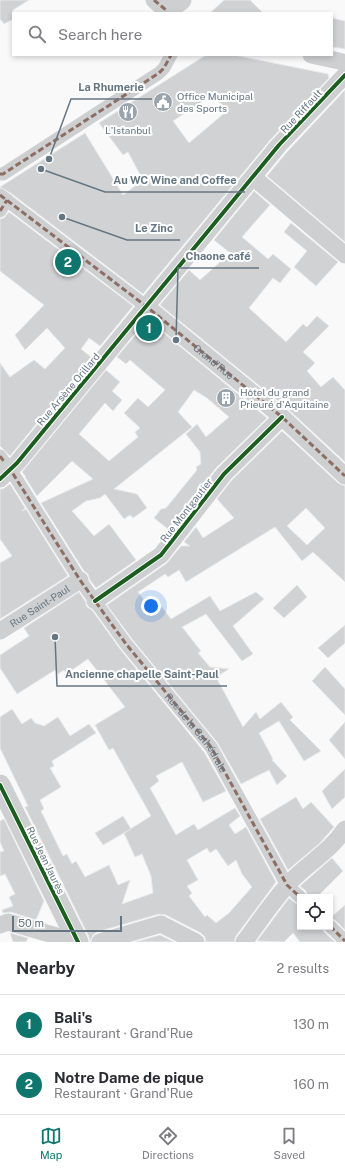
<!DOCTYPE html>
<html lang="en">
<head>
<meta charset="utf-8">
<style>
	:root { --surface:#fff; --page:#f7f7f7; --text:#2b2b33; --muted:#7c7c81; --line:#e1e1e2; --accent:#0f766e }
	body { margin:0; font-family:"Public Sans",sans-serif; background:var(--page); color:var(--text) }
	.controls { position:absolute; right:12px; bottom:12px; display:grid; overflow:hidden; border-radius:0px; box-shadow:0 2px 6px #0003 }
	.controls button { width:36px; height:36px; display:grid; place-items:center; padding:0; border:0; border-bottom:1px solid var(--line); background:var(--surface); color:var(--text); font:20px sans-serif }
	.scale { position:absolute; left:12px; bottom:10px; width:110px; box-sizing:border-box; padding-left:4px; border:2px solid #657683; border-top:0; font-size:11px; line-height:14px; white-space:nowrap; color:#657683; -webkit-text-stroke:3px #fff; paint-order:stroke }
	.you { position:absolute; left:151px; top:606px; width:14px; height:14px; margin:-10px; border:3px solid #fff; border-radius:50%; background:#1a73e8; box-shadow:0 0 0 6px #1a73e833 }
	.badge { display:grid; place-items:center; width:26px; height:26px; border-radius:50%; background:var(--accent); color:#fff; font-size:13px; font-weight:700 }
	.pin { position:absolute; translate:-50% -50%; border:2px solid #fff; box-shadow:0 1px 4px #0006 }
	.list { margin:0; padding:0; list-style:none }
	h2 { display:flex; justify-content:space-between; align-items:center; height:52px; margin:0; padding:0 16px; font-size:17px }
	h2 small { font-size:13px; font-weight:400; color:var(--muted) }
	.list li { display:grid; grid-template-columns:26px 1fr auto; gap:12px; align-items:center; box-sizing:border-box; height:60px; padding:0 16px; border-top:1px solid var(--line) }
	.list b { display:block; font-size:15px; white-space:nowrap }
	.list p { margin:0; font-size:13px; white-space:nowrap; color:var(--muted) }
	.list em { font-size:13px; font-style:normal; color:var(--muted) }
	.icon { flex:none; width:22px; height:22px; fill:none; stroke:currentColor; stroke-width:2; stroke-linecap:round; stroke-linejoin:round }
	.map { position:relative; flex:none; width:345px; height:942px; overflow:hidden }
	.search { position:absolute; background:var(--surface); box-shadow:0 2px 6px #0003; left:12px; right:12px; top:12px; height:44px; display:flex; align-items:center; gap:10px; box-sizing:border-box; padding:0 14px; border-radius:0px; color:var(--muted); font-size:15px }
	.sheet { height:172px; background:var(--surface) }
	nav { display:flex; justify-content:space-around; align-items:center; box-sizing:border-box; height:56px; border-top:1px solid var(--line); background:var(--surface); font-size:11px; color:var(--muted) }
	nav a { display:grid; justify-items:center; gap:2px }
	nav .on { color:var(--accent) }
	.map>svg:first-child { display:block }
	.building { fill:#d0d2d3; stroke:#e8e8e8; fill-rule:evenodd }
	.lines { fill:none; stroke-linecap:round; stroke-linejoin:round }
	.pedestrian { stroke:#cecfd0; stroke-width:13 }
	.minor { stroke:#cecfd0; stroke-width:17 }
	.tertiary { stroke:#cecfd0; stroke-width:21 }
	.quiet { stroke:#8d6e63; stroke-width:3; stroke-dasharray:6 3; stroke-linecap:butt }
	.cycleway-casing { stroke:#fff; stroke-width:6 }
	.cycleway { stroke:#1b5e20; stroke-width:4 }
	.labels { text-anchor:middle; dominant-baseline:central; stroke-width:4; stroke-linejoin:round; paint-order:stroke }
	.poi-label { font-size:10px; fill:#657683; stroke:#fff; text-anchor:start }
	.street-label { font-size:10px; fill:#657683; stroke:#fff }
	.leader { fill:none; stroke:#657683; stroke-width:1.5 }
	.callout-dot { fill:#657683; stroke:#fff; stroke-width:1.5 }
	.callout-label { font-size:11px; text-anchor:middle; font-weight:bold; fill:#657683; stroke:#fff; stroke-width:4; stroke-linejoin:round; paint-order:stroke }
</style>
</head>
<body>
<div class="map">
<svg width="345" height="942" viewBox="0 0 345 942">
	<rect width="100%" height="100%" fill="#f9f9f9"/>
	<g class="building">
		<path d="M0 0H29L13 10V19L4 24 0 19Z"/>
		<path d="M224 0H250L263 13H210Z"/>
		<path d="M332 18 345 21V49L332 47Z"/>
		<path d="M206 55H234L328 74 329 78 271 139 143 294 12 194 0 187 85 133 123 195 143 180 128 152 123 155 99 123ZM211 96 228 110 189 143 173 121Z"/>
		<path d="M345 90V242L267 176 287 152Z"/>
		<path d="M254 191 270 205 242 237 268 259 273 254 291 269 280 283 273 278 249 308 286 342 303 324 307 327 317 316 329 326 303 352 315 363 307 371 321 387 333 377 345 390V462L288 409 160 305 189 270 200 280 230 253 214 240Z"/>
		<path d="M9 212 133 306 100 346 89 338 81 349 91 357 10 456 0 446V363L10 377 34 360 45 369 65 348 47 328 25 350 15 335 44 305 0 271V219L4 218Z"/>
		<path d="M291 223 338 262 316 286 294 267 307 251 284 232Z"/>
		<path d="M148 320 267 418 216 468 168 529 154 518 161 509 166 508 197 470 196 467 201 464 200 452 186 434 197 424 206 437 229 417 207 398 194 390 178 412 192 427 114 489 137 494 147 508 133 518 130 515 124 519 105 494 100 498 86 501 72 511 94 536 109 524 136 560 96 588 90 580 88 574 84 571 41 503 93 479 72 461 37 496 25 477H26L22 472 106 370 120 382 112 391 122 400 113 411 105 403 79 434 109 461 138 437 135 432 140 428 124 413 138 398 148 407 165 390 130 360 126 364 117 357Z"/>
		<path d="M282 431 338 483 345 486V582L313 552 302 561 275 527 186 582 179 570 168 577 165 574 138 592 154 613 162 607 171 619 210 596 220 611 256 592 264 599 233 626 253 654 242 661 206 614 182 627 201 651 198 653 210 667 229 669 216 677 243 727 256 712 260 719 281 702 293 717 290 720 321 751 304 761 279 721 259 733 273 759 272 760 287 776 277 785 269 770 241 784 217 742 132 639 107 605 167 563 181 546H190L184 542 196 527 203 538 234 518 217 499 231 481ZM306 508 325 528 307 545 287 526Z"/>
		<path d="M10 484 25 508 22 511 26 509 68 576 0 619V563L12 556 0 539V489H3Z"/>
		<path d="M297 585 307 597 284 618 273 608Z"/>
		<path d="M79 592 85 601 87 607 92 610 120 649 204 752 226 791 203 802 182 762 156 776 159 781 150 788 176 835 194 824 198 830 235 808 240 816 229 825 235 834 246 827 276 882 236 936 234 942H206L205 937 201 933 166 915 159 914 97 932 93 935 90 942 89 937 25 807 28 806 0 748V717L12 709 22 724 31 718 35 723 44 726 58 717 70 736 89 724 96 733 52 761 54 766 50 768 61 787 40 800 44 809 41 811 63 856 67 854 72 864 76 861 85 877 109 865 118 885 130 880 122 904 153 893 151 876 142 854 135 857 124 833 151 816 113 748 109 750 95 725 125 707 88 659 66 674 64 670 58 674 55 670 17 694 0 668V655L29 636 24 628ZM207 848 210 853 216 849 228 866 236 860 242 874 252 887 229 913 216 923 207 915 205 917 189 896 192 893 187 886 198 880 187 860Z"/>
		<path d="M345 625V643L328 658 318 648Z"/>
		<path d="M325 667 345 689V715L312 681Z"/>
		<path d="M345 722V759L329 740Z"/>
		<path d="M345 769V797L332 809 322 791Z"/>
		<path d="M296 797 303 809 311 802 334 827 320 843 288 870 260 819Z"/>
		<path d="M123 816 131 829 103 845 95 833Z"/>
		<path d="M4 819 44 901 36 920 11 912 3 913 2 910 13 906 9 897 15 894 5 874 0 876V852L4 851 0 842V821Z"/>
		<path d="M332 858 343 871 317 897H308L306 891 300 886Z"/>
		<path d="M289 898 295 903 300 905V927H322L324 932 335 942H300L293 933 284 942 257 941Z"/>
		<path d="M345 905V930L335 920 330 918Z"/>
		<path d="M10 933 28 938 26 942H13Z"/>
		<path d="M160 935 174 942H135Z"/>
	</g>
	<g class="lines">
		<g class="pedestrian">
			<path d="M0 174H3L159 73 164 68 171 55"/>
			<path d="M0 195 147 307"/>
			<path d="M0 211 7 200"/>
			<path d="M0 456 5 463"/>
			<path d="M10 469 80 580 95 601 126 644 211 747 287 885 300 897"/>
			<path d="M330 926 345 941"/>
		</g>
		<g class="minor">
			<path d="M154 0 169 13"/>
			<path d="M311 55 339 61 345 63"/>
			<path d="M253 177 345 255"/>
			<path d="M147 307 282 417 345 476"/>
			<path d="M0 479 17 463 279 145 345 75"/>
			<path d="M95 601 161 555 224 474 282 417"/>
			<path id="s1" d="M0 631 80 580"/>
			<path d="M0 925 8 922 67 939 75 936"/>
			<path d="M100 942 161 924 196 942"/>
			<path d="M244 942C260 921 274 899 292 880 309 863 331 850 345 829"/>
		</g>
		<g class="tertiary">
			<path d="M166 10 181 0"/>
			<path d="M0 785 78 942"/>
		</g>
		<g class="quiet">
			<path d="M154 0 166 10 167 13"/>
			<path d="M0 174H3L159 73 164 68 171 55"/>
			<path id="s2" d="M0 195 147 307 282 417 345 476"/>
			<path d="M0 211 7 200"/>
			<path d="M0 456 5 463"/>
			<path id="s3" d="M13 467 10 469 80 580 95 601 126 644 211 747 287 885 300 897"/>
			<path d="M330 926 345 941"/>
		</g>
		<defs>
			<g id="cycleway">
				<path d="M0 479 17 463 279 145 345 75"/>
				<path d="M95 601 161 555 224 474 282 417"/>
				<path d="M0 785 78 942"/>
			</g>
		</defs>
		<use href="#cycleway" class="cycleway-casing"/>
		<use href="#cycleway" class="cycleway"/>
	</g>
	<defs>
		<symbol id="civic-disc" viewBox="-11 -11 22 22"><circle r="9.5" fill="#99a4ac" stroke="#fff"/><path d="M-.6-6.5H3V-4.5H.6V-3L4-1V1h2V6H-6V1h2V-1L-.6-3ZM-1.2 2.5V6h2.4V2.5Z" fill="#fff"/></symbol>
		<symbol id="restaurant-disc" viewBox="-11 -11 22 22"><circle r="9.5" fill="#99a4ac" stroke="#fff"/><path d="M-5-6h1v4h1v-4h1v4h1v-4h1v5L-1.5 .5V6h-2V.5L-5-1ZM5-6V6H3V1.5H1.5Q1.5-4 5-6Z" fill="#fff"/></symbol>
		<symbol id="building-disc" viewBox="-11 -11 22 22"><circle r="9.5" fill="#99a4ac" stroke="#fff"/><path d="M-4-6H4V6H1V3H-1V6H-4ZM-2.5-4.3h1.7v1.8h-1.7ZM.8-4.3h1.7v1.8H.8ZM-2.5-1h1.7V.8h-1.7ZM.8-1h1.7V.8H.8Z" fill="#fff"/></symbol>
	</defs>
	<g fill-rule="evenodd">
		<use href="#civic-disc" x="152" y="91" width="22" height="22"/>
		<use href="#restaurant-disc" x="117" y="101" width="22" height="22"/>
		<use href="#building-disc" x="215" y="387" width="22" height="22"/>
	</g>
	<g class="labels">
		<g class="poi-label">
			<text x="177" y="96">Office Municipal<tspan x="177" dy="12">des Sports</tspan></text>
			<text x="128" y="130" text-anchor="middle">L'Istanbul</text>
			<text x="240" y="392">Hôtel du grand<tspan x="240" dy="12">Prieuré d'Aquitaine</tspan></text>
		</g>
		<g class="street-label">
			<text transform="translate(301 111) rotate(-47)">Rue Riffault</text>
			<text stroke="none"><textPath href="#s2" startOffset="271">Grand'Rue</textPath></text>
			<text transform="translate(68 389) rotate(-50)">Rue Arsène Orillard</text>
			<text transform="translate(186 510) rotate(-52)">Rue Montgautier</text>
			<text stroke="none"><textPath href="#s1" startOffset="47">Rue Saint-Paul</textPath></text>
			<text stroke="none"><textPath href="#s3" startOffset="327">Rue de la Cathédrale</textPath></text>
			<text transform="translate(46 860) rotate(64)">Rue Jean Jaurès</text>
		</g>
	</g>
	<path class="leader" d="M49 159L71 99H152M41 169L105 192H245M62 217L127 240H180M176 340L178 268H259M55 637L57 686H227"/>
	<g class="callout-dot">
		<circle cx="49" cy="159" r="4"/>
		<circle cx="41" cy="169" r="4"/>
		<circle cx="62" cy="217" r="4"/>
		<circle cx="176" cy="340" r="4"/>
		<circle cx="55" cy="637" r="4"/>
	</g>
	<g class="callout-label">
		<text x="111" y="91">La Rhumerie</text>
		<text x="175" y="184">Au WC Wine and Coffee</text>
		<text x="154" y="232">Le Zinc</text>
		<text x="218" y="260">Chaone café</text>
		<text x="142" y="678">Ancienne chapelle Saint-Paul</text>
	</g>
</svg>
<div class="controls">
<button><svg class="icon" aria-label="locate" viewBox="0 0 24 24"><circle cx="12" cy="12" r="6"/><path d="M12 2v4M12 18v4M2 12h4M18 12h4"/></svg></button>
</div>
<div class="scale">50 m</div>
<div class="you"></div>
<div class="pin badge" style="left:149px;top:328px">1</div>
<div class="pin badge" style="left:68px;top:262px">2</div>
<div class="search"><svg class="icon" aria-label="search" viewBox="0 0 24 24"><circle cx="10" cy="10" r="6"/><path d="M15 15l6 6"/></svg>Search here</div>
</div>
<section class="sheet">
<h2>Nearby<small>2 results</small></h2>
<ul class="list">
<li><span class="badge">1</span><div><b>Bali's</b><p>Restaurant · Grand'Rue</p></div><em>130 m</em></li>
<li><span class="badge">2</span><div><b>Notre Dame de pique</b><p>Restaurant · Grand'Rue</p></div><em>160 m</em></li>
</ul>
</section>
<nav>
<a class="on"><svg class="icon" aria-label="map" viewBox="0 0 24 24"><path d="M3 6l6-2 6 2 6-2v14l-6 2-6-2-6 2zM9 4v14M15 6v14"/></svg>Map</a>
<a><svg class="icon" aria-label="directions" viewBox="0 0 24 24"><path d="M12 3l9 9-9 9-9-9zM9 14v-3h6M13 9l2 2-2 2"/></svg>Directions</a>
<a><svg class="icon" aria-label="saved" viewBox="0 0 24 24"><path d="M7 4h10v16l-5-4-5 4z"/></svg>Saved</a>
</nav>
</body>
</html>
